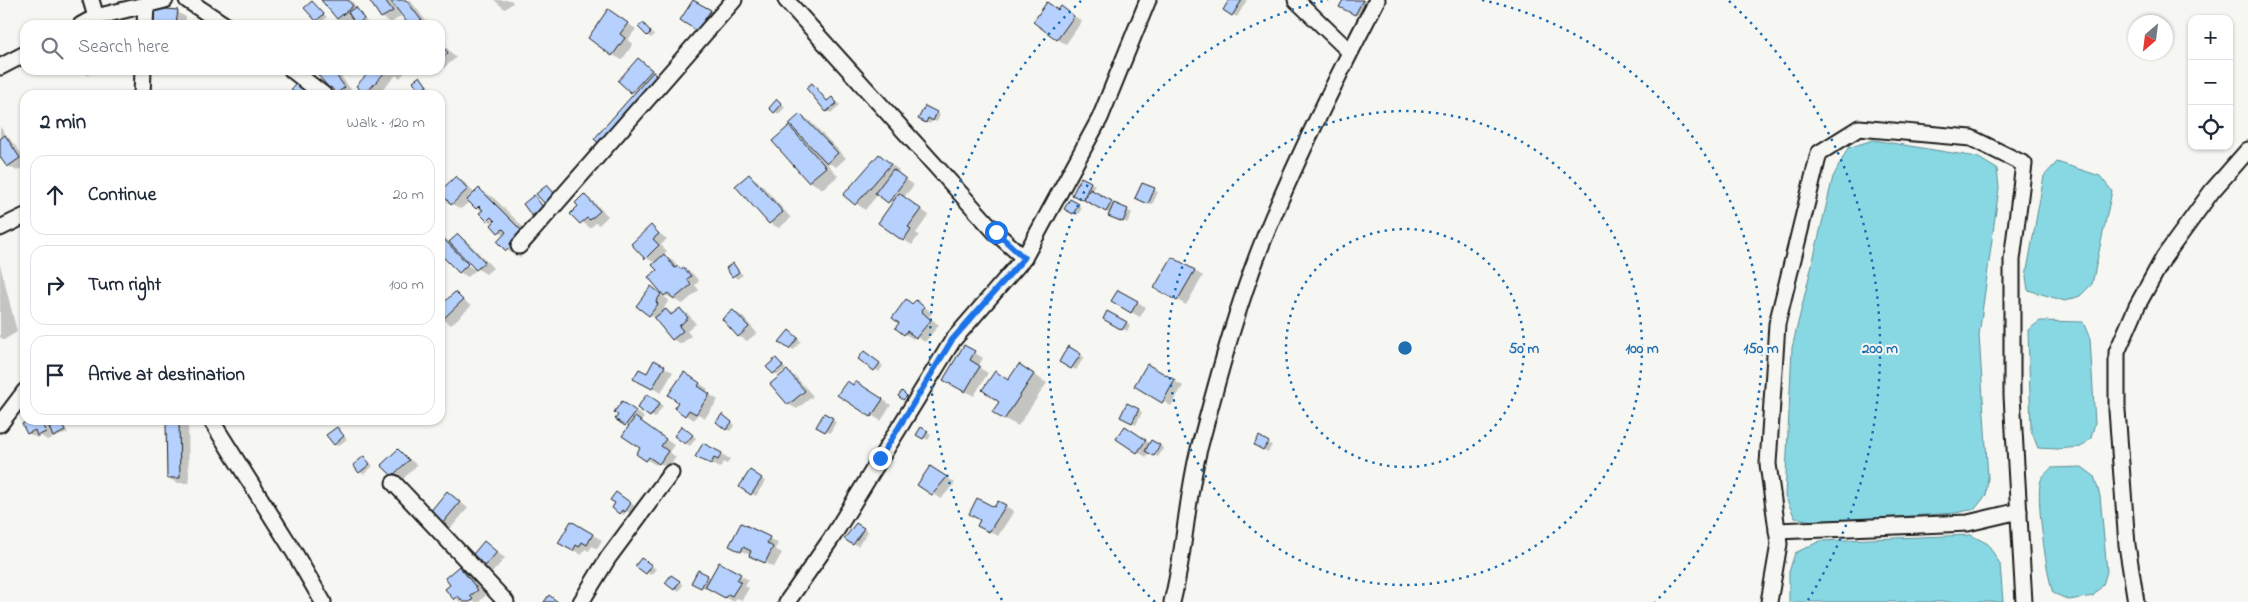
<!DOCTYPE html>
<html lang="en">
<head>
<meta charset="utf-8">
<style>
	:root { --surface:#fff; --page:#f2f2f3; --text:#1f2937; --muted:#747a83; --line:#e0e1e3 }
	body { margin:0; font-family:"Indie Flower",sans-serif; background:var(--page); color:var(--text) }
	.controls { position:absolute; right:15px; top:15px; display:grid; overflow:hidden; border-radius:10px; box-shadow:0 1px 4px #0004 }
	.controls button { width:45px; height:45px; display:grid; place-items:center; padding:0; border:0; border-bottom:1px solid var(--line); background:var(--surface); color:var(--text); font:25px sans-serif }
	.compass { position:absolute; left:2128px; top:15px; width:45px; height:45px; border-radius:50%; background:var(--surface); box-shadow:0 1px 4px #0004; rotate:208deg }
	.stop { position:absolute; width:15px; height:15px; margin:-11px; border:4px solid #1a73e8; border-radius:50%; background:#fff }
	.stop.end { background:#1a73e8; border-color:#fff; box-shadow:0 1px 5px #0008 }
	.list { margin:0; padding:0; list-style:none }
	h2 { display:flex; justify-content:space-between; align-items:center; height:65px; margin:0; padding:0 20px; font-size:21px }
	h2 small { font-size:16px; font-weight:400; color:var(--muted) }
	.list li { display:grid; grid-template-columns:32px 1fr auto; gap:15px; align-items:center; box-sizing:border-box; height:80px; margin:0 10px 10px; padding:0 10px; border:1px solid var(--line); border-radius:15px }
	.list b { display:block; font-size:19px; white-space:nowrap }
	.list em { font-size:16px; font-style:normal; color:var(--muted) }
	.icon { flex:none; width:28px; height:28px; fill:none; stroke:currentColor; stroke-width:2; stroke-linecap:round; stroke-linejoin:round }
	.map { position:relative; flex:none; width:2248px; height:602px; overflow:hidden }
	.search { position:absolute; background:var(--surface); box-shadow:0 1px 4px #0004; left:20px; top:20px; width:425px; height:55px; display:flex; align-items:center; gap:12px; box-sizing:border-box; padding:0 18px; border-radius:15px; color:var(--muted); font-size:19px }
	.panel { position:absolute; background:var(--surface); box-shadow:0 1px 4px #0004; left:20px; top:90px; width:425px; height:335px; border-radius:15px }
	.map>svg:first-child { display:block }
	.water { fill:#88d8e3; stroke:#5d8d93 }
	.shadow { fill:#0003 }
	.building { fill:#b6d1fe; stroke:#1c1c1c }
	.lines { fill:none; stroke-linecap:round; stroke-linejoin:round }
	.minor-casing { stroke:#1c1c1c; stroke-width:19 }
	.minor { stroke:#f6f6f2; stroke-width:15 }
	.route { stroke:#1a73e8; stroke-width:6 }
	.ring { fill:none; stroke:#1f6fb2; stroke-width:2.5; stroke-dasharray:2.5 5 }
	.centre { fill:#1f6fb2; stroke:#f6f6f2; stroke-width:2.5 }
	.ring-label { font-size:15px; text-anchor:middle; font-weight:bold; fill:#1f6fb2; stroke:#f6f6f2; stroke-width:4; stroke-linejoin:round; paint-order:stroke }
</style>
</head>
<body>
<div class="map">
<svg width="2248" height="602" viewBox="0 0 2248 602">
	<rect width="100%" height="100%" fill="#f6f6f2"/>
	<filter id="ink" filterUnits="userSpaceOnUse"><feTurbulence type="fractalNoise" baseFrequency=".02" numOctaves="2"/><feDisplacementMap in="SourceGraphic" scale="10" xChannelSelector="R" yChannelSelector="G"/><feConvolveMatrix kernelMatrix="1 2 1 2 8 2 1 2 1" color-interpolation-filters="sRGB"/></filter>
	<g filter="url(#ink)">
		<g class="water">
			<path d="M1873 140 1977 157 1997 169 1999 188 1979 335 1988 478 1986 495 1975 509 1955 513 1819 522 1795 518 1785 496 1792 348 1833 177 1848 148Z"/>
			<path d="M2057 162 2100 176 2112 191 2092 284 2080 296 2065 301 2028 290 2026 276 2044 176Z"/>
			<path d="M2040 321 2083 322 2090 339 2095 423 2091 438 2081 447 2057 449 2038 448 2031 430 2028 330Z"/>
			<path d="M2082 467 2094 476 2100 496 2107 571 2103 585 2093 596 2069 600 2053 593C2047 577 2035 495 2041 480 2042 476 2048 472 2051 468Z"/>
			<path d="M1971 535 1988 544 2000 564 2003 602H1789V572L1795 553 1820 541Z"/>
		</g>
		<g class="shadow">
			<path d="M322 0H351L367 22 359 25 353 18 346 24 338 18Z"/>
			<path d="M370 0H410L429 25H411L398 9 397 10 401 16 391 23 382 17Z"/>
			<path d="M494 0H511L513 3 505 9Z"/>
			<path d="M694 0 719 16 706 35 682 19Z"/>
			<path d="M1231 0H1247L1237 17 1225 10Z"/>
			<path d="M1344 0H1374L1364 19 1350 11Z"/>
			<path d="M312 3 327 17 321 23 316 20Z"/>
			<path d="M1061 8 1082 21 1066 44 1057 39 1059 11Z"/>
			<path d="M177 12 186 17 185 25H155Z"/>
			<path d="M617 16 636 29 628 40 633 44 622 60 613 55Z"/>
			<path d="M643 25 654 35 651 38 647 35Z"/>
			<path d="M440 44 448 49 456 58 437 73 431 70H440Z"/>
			<path d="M639 59 660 76 636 94 632 92Z"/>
			<path d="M80 70H92L88 75Z"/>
			<path d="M316 70H336L353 92 350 95 337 93 329 87Z"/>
			<path d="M372 70H407L400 78 396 75 378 95H369L358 86Z"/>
			<path d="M420 77 430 88 424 92 420 90Z"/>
			<path d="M812 85 828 102 832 98 840 105 831 113 827 111Z"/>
			<path d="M777 101 785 107 779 114 775 112Z"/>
			<path d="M926 107 940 115 937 122 932 120 930 124 920 119Z"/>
			<path d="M800 115 809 120 846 158 836 167 825 161 838 176 823 189 809 181 774 141 789 128 798 132Z"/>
			<path d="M0 127 25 158V166L17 171 8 166 0 155Z"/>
			<path d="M880 156 899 170 897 173 914 185 904 197 929 215 916 233 919 235 912 245 904 240 893 204 878 194 865 210 845 195Z"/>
			<path d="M749 176 758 181 791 218 779 228 770 223 737 186Z"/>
			<path d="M456 177 465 183 475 194 480 190 493 197 537 241 520 258 507 250 505 236 493 225 494 224 488 220 483 212 470 201 461 209 452 204Z"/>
			<path d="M1081 178 1095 185 1092 191 1132 213 1127 223 1074 194Z"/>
			<path d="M1154 190 1158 192 1152 205 1141 200Z"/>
			<path d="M584 196 593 201 608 216 599 225 596 223 590 228 572 214 580 206Z"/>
			<path d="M534 197 547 210 537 217 533 215Z"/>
			<path d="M1070 201 1082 208 1078 215 1066 208Z"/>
			<path d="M651 227 667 239 661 245 667 251 663 255 673 261 678 267 692 273 699 281 695 285 699 290 683 304 665 295 650 277 658 270 655 263 646 258Z"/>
			<path d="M440 233 450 243 458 236 467 241 493 268 486 274 463 260 462 262 476 270 468 277 459 272 440 252Z"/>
			<path d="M1173 258 1203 276 1186 305 1156 288Z"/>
			<path d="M0 264 17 332 4 340 0 337Z"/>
			<path d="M733 265 743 275 737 279 728 269Z"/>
			<path d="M651 288 669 300 664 308 666 310 674 314 680 309 689 315 696 324 687 331 691 336 681 344 672 339 656 318 650 315Z"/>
			<path d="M1118 291 1146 307 1140 317 1112 301Z"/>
			<path d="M455 294 471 306 451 325 440 318V300L445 303Z"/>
			<path d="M907 301 913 305 916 301 925 307 932 313 929 317 939 325 925 342 915 336 913 339 905 334 900 323Z"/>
			<path d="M733 311 742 316 757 333 747 341 738 336Z"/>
			<path d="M1108 312 1130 325 1127 331 1104 319Z"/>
			<path d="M793 334 801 341 794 350 790 348Z"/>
			<path d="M964 346 983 358 978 367 988 373 974 396 945 379Z"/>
			<path d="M1068 348 1084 357 1076 370 1060 361Z"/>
			<path d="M868 355 883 366 879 372 875 369Z"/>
			<path d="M776 360 786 369 778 375 774 373Z"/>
			<path d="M655 362 673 372 661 393 635 378 647 375Z"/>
			<path d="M1019 365 1047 383 1018 426 1005 419 1001 401 1009 381Z"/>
			<path d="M1148 365 1183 386 1171 406 1136 385Z"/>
			<path d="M787 372 796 377 813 396 797 409 788 404Z"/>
			<path d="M693 379 708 389 706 392 718 400 705 418 698 414 694 420 685 414Z"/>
			<path d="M853 386 865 388 891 405 881 421 839 395Z"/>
			<path d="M651 398 663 406 655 418 639 408Z"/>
			<path d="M622 402 644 417 641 422 674 445 669 452 676 457 668 468 658 462 656 465 637 454 642 448 630 428 617 419Z"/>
			<path d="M1128 405 1142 412 1136 425 1122 417Z"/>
			<path d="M825 415 836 422 830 433 818 426Z"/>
			<path d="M727 418 735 425 730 431 726 429Z"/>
			<path d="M26 420H69L70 423 64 425 68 433 47 440 41 436 37 438 28 433Z"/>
			<path d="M167 420H188L189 483H177L168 478Z"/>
			<path d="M337 429 347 439 338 446 334 444Z"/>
			<path d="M921 429 931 435 928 440 918 434Z"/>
			<path d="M686 430 696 438 690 446 676 436Z"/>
			<path d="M1134 433 1151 444 1152 442 1164 448 1158 457 1150 452 1146 457 1118 439Z"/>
			<path d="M1260 438 1272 445 1268 452 1256 445Z"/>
			<path d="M398 450 417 465 402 480 383 465Z"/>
			<path d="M722 454 730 459 727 464 723 462 720 468 706 461Z"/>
			<path d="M364 458 373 466 364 474 360 472Z"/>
			<path d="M750 472 765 481 756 496 741 487Z"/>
			<path d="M939 472 955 483 941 499 933 494Z"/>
			<path d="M447 492 468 508 451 528 443 523Z"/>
			<path d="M620 496 635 506 630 513 626 511 624 515 613 508Z"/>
			<path d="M998 502 1014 511 998 536 979 525Z"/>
			<path d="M571 523 602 540 597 549 592 546 589 551 585 549 582 555 560 542Z"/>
			<path d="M741 524 778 543 775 549 782 553 774 567 740 550Z"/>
			<path d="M856 524 868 532 858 546 846 539Z"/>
			<path d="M484 543 505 558 491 574 482 569Z"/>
			<path d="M646 562 656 569 651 575 637 566Z"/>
			<path d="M720 564 749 580 745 586 749 588 742 600 737 598 734 602 707 587 706 589 693 582 699 571 711 578Z"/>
			<path d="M459 568 468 573 486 595 479 602H460L447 589 452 585Z"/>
			<path d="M675 579 683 585 679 591 675 589Z"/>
		</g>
		<g class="building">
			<path d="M321 0H348L353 6 337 19Z"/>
			<path d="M369 0H385L393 11 381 18Z"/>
			<path d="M390 0H406L422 21 417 25H409Z"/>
			<path d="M693 0 711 10 697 31 680 20Z"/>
			<path d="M1229 0H1242L1232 16 1223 10Z"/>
			<path d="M1343 0H1363L1355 15 1339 7Z"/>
			<path d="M312 1 324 14 316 21 304 8Z"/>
			<path d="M1047 2 1058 10 1061 6 1074 16 1057 40 1033 22Z"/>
			<path d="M356 7 364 19 356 25 348 12Z"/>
			<path d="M155 8 178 10 176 25H153Z"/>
			<path d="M608 9 628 23 620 34 625 38 612 56 588 38Z"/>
			<path d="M643 23 651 32 647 36 638 27Z"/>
			<path d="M440 43 448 53 440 59Z"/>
			<path d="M638 58 652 70 631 93 618 81Z"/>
			<path d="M314 70H332L345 87 336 94 331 87 329 88Z"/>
			<path d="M371 70H394L390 73 387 70 365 94 356 86Z"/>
			<path d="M653 72 661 80 602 146 594 139Z"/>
			<path d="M420 76 427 86 419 91 413 81Z"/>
			<path d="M297 82 313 95H298L291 90Z"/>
			<path d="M812 83 827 101 832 97 837 103 826 112 806 88Z"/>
			<path d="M777 99 782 104 774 113 769 108Z"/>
			<path d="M925 106 937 112 933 121 928 118 926 123 918 119Z"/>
			<path d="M800 114 838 153 827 163 789 124Z"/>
			<path d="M789 126 826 167 808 182 772 141Z"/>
			<path d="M5 135 20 158 7 167 0 157V139Z"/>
			<path d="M879 154 891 164 855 205 843 195Z"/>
			<path d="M893 169 906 179 888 203 875 193Z"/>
			<path d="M749 174 783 212 769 224 735 186Z"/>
			<path d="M456 176 468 189 451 205 440 191Z"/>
			<path d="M1081 177 1091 182 1083 200 1072 195Z"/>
			<path d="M1142 183 1155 188 1148 204 1135 198Z"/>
			<path d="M547 185 555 194 545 204 536 194Z"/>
			<path d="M479 188 524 233 506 251 497 242 506 232 503 229 498 233 491 225 495 221 491 217 487 221 479 213 483 210 479 206 476 209 467 200Z"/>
			<path d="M1090 189 1112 201 1106 212 1084 200Z"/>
			<path d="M899 193 921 209 908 227 911 229 903 241 878 223Z"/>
			<path d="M584 194 600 211 590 220 587 218 580 224 570 214 578 206 575 203Z"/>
			<path d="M534 195 543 207 532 216 523 204Z"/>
			<path d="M1070 199 1079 204 1073 214 1064 209Z"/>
			<path d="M1114 203 1128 209 1123 222 1108 216Z"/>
			<path d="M651 225 659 234 653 239 659 245 645 259 631 244Z"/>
			<path d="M458 234 485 262 476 270 449 242Z"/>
			<path d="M440 235 468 264 459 273 440 254Z"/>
			<path d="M664 254 675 268 678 266 681 269 683 267 691 276 687 279 691 285 674 299 668 293 664 296 648 277 657 270 652 265Z"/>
			<path d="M1172 257 1195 270 1177 301 1154 288Z"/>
			<path d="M733 263 739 272 732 277 726 268Z"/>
			<path d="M651 286 661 294 656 302 658 304 649 316 636 306Z"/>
			<path d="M1118 290 1138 301 1131 313 1111 301Z"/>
			<path d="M455 292 463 300 441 321 440 300 443 303Z"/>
			<path d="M906 299 912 304 916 300 924 307 921 311 931 320 916 338 907 331 904 335 895 328 899 323 892 318Z"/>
			<path d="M680 308 688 318 679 326 683 331 672 340 654 318 666 309 671 315Z"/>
			<path d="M733 310 749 327 738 337 722 319Z"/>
			<path d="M1107 311 1127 322 1122 330 1103 319Z"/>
			<path d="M789 330 798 338 789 349 779 342Z"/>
			<path d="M964 345 975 351 970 360 980 366 965 392 943 380Z"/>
			<path d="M1068 346 1081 354 1071 369 1059 362Z"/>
			<path d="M864 351 880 363 874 371 858 359Z"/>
			<path d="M776 358 783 366 773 374 766 367Z"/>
			<path d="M654 360 665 366 652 389 633 379 639 369 647 373Z"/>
			<path d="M1019 364 1034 374 1004 420 992 412 999 402 982 390 995 371 1008 380Z"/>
			<path d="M1147 364 1175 380 1162 403 1134 386Z"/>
			<path d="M787 370 805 391 788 405 770 384Z"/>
			<path d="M684 372 700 383 698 386 710 394 696 414 689 410 685 416 674 408 678 402 668 395Z"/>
			<path d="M847 381 853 385 855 381 883 399 871 417 837 395Z"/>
			<path d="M902 391 907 396 903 400 898 396Z"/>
			<path d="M647 394 660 403 650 417 637 408Z"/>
			<path d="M622 401 636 411 625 426 615 419 618 415 614 412Z"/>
			<path d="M1127 403 1139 409 1132 423 1120 417Z"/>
			<path d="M824 413 833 418 825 432 816 427Z"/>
			<path d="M25 414V420H57L43 426 46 432 37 436 35 430 27 434 22 424 26 422 23 415Z"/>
			<path d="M722 414 732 422 726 430 716 422Z"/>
			<path d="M635 417 666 439 661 446 668 451 659 464 649 457 646 461 636 454 640 448 622 436Z"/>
			<path d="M166 420H179L180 478H167Z"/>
			<path d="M61 422 65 431 53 437 49 427Z"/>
			<path d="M682 426 693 435 685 444 674 436Z"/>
			<path d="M1125 426 1146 440 1137 453 1116 439Z"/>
			<path d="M337 427 344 436 334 445 326 435Z"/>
			<path d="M921 427 928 431 923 439 916 435Z"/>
			<path d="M1259 436 1269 442 1263 450 1254 445Z"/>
			<path d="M1151 440 1160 445 1154 456 1145 451Z"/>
			<path d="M703 443 722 453 718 460 714 458 711 464 695 457Z"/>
			<path d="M398 449 409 460 392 476 381 465Z"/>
			<path d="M364 456 370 464 359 473 353 465Z"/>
			<path d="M930 466 947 477 932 495 917 485Z"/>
			<path d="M750 470 762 478 751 495 739 487Z"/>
			<path d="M447 491 460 502 442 524 429 513Z"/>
			<path d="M616 492 631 503 625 512 622 510 619 514 612 508 615 503 610 500Z"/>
			<path d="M977 498 994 507 998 501 1006 505 989 532 977 526 980 520 969 514Z"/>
			<path d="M571 521 593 534 587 545 582 542 579 547 576 545 573 551 558 543Z"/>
			<path d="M741 523 770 537 767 543 773 547 765 563 749 556 751 551 743 547 741 552 729 546Z"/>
			<path d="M856 523 864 528 853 545 844 539Z"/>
			<path d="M484 541 497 552 482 570 469 559Z"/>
			<path d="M641 558 652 565 646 574 635 566Z"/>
			<path d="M719 562 741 574 737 580 741 582 732 596 728 594 725 598 705 587Z"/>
			<path d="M459 566 478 590 470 596 473 599 470 602H463L458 596 454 600 445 589 450 585 445 578Z"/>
			<path d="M698 570 708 575 701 588 691 583Z"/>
			<path d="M671 575 680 581 674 590 665 583Z"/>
			<path d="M549 595 558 602H544Z"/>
		</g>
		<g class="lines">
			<defs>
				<g id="minor">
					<path d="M91 0 96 17"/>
					<path d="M187 0 225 25"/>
					<path d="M786 0 996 233 1024 258 953 340 831 539 787 602"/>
					<path d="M1296 0 1349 51"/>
					<path d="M81 25 96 17 165 0"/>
					<path d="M145 25 146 5"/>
					<path d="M0 67 25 54"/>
					<path d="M292 70 324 95"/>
					<path d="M142 95 143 70"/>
					<path d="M0 228 25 216"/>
					<path d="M519 246 734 0"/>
					<path d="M1024 258 1100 118 1148 0"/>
					<path d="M211 420 294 552 323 602"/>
					<path d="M0 424 25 391"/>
					<path d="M394 483 506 602"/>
					<path d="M1777 531 1968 523 2019 511"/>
					<path d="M581 602 608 558 671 473"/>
					<path d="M1172 602C1185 552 1186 500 1199 449 1218 378 1237 305 1265 236 1298 155 1337 77 1377 0"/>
					<path d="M1769 602 1779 544 1768 464 1777 324 1819 153 1859 128 1971 138 2024 164 2012 260V396L2024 602"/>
					<path d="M2136 602 2127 545 2117 410V352L2137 306 2164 257 2212 191 2248 150"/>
				</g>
			</defs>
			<use href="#minor" class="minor-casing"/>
			<use href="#minor" class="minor"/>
		</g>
	</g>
	<g class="lines" filter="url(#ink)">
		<path class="route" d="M880 458 952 340 1024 258 996 232"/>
	</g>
	<g class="ring">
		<circle cx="1405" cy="348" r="119"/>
		<circle cx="1405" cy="348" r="237"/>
		<path d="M1155 602A356 356 0 0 1 1328 0M1482 0A356 356 0 0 1 1655 602"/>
		<path d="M1002 600A475 475 0 0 1 1081 1M1729 1A475 475 0 0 1 1808 600"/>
	</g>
	<circle cx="1405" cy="348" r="8" class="centre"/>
	<g class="ring-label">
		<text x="1524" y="353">50 m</text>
		<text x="1642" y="353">100 m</text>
		<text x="1761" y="353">150 m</text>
		<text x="1880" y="353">200 m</text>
	</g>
</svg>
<div class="controls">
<button>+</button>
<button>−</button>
<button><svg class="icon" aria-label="locate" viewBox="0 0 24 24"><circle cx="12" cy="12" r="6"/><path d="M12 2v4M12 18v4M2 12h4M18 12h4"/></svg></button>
</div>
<svg class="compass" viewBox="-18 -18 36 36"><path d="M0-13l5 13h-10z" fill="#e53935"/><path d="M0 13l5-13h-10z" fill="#747a83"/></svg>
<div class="stop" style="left:996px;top:232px"></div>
<div class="stop end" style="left:880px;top:458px"></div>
<div class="search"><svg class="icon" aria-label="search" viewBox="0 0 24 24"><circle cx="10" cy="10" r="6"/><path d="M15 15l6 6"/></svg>Search here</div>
<section class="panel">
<h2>2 min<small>Walk · 120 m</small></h2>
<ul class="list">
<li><svg class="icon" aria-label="ahead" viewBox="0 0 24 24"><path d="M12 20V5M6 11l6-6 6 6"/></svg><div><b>Continue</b></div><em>20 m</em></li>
<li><svg class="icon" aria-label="right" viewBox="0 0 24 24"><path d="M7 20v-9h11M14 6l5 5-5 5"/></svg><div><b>Turn right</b></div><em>100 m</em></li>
<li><svg class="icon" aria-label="arrive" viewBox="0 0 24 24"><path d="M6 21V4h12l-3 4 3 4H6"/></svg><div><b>Arrive at destination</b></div></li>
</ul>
</section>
</div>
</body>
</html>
